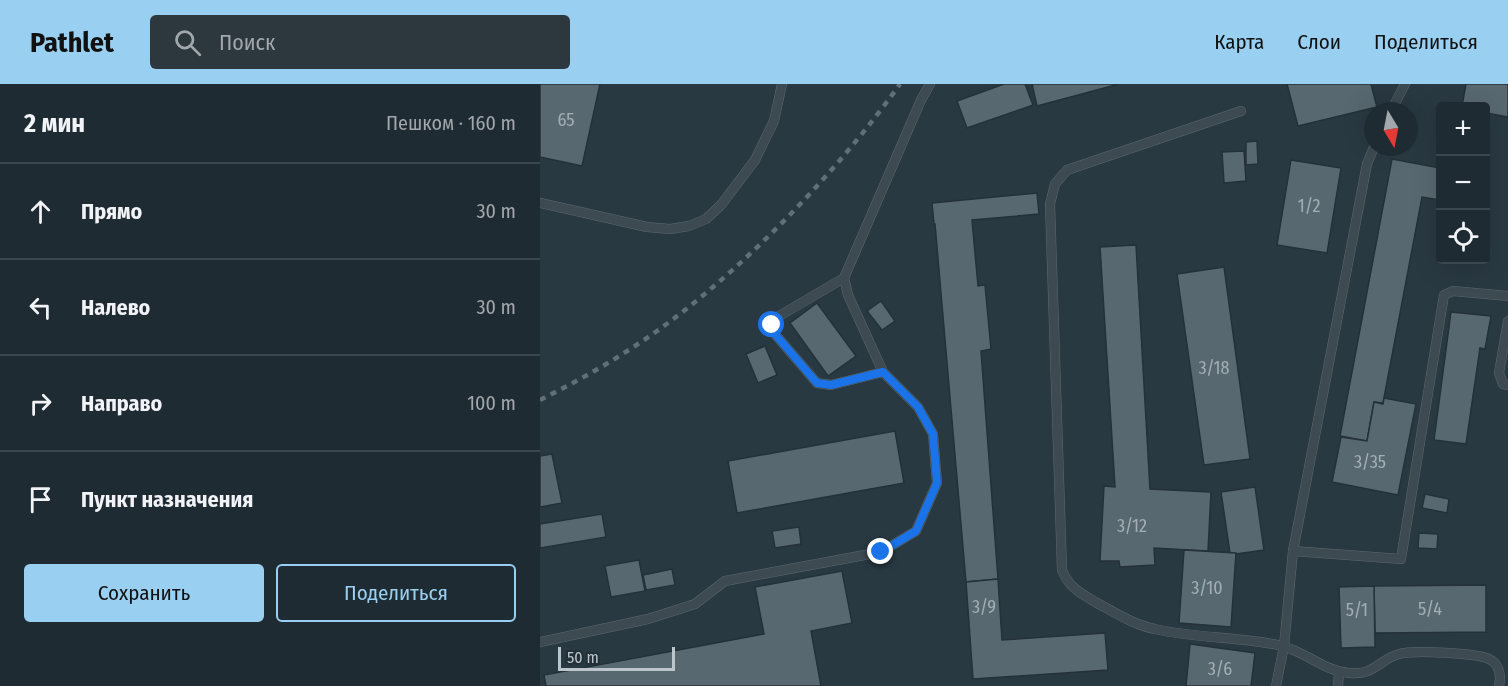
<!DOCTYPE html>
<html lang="ru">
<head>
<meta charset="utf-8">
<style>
	:root { --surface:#1f2b32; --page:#2c373e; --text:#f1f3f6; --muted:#a1a7ac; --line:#3c474d; --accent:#99d0f1 }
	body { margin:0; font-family:"Fira Sans Condensed",sans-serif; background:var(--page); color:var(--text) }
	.controls { position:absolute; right:18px; top:18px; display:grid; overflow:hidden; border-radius:6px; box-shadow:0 6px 24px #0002 }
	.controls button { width:54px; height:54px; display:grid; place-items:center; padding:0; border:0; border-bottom:2px solid var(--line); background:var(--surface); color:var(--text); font:30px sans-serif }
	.compass { position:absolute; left:824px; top:18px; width:54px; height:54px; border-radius:50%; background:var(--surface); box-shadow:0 6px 24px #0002; rotate:170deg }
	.scale { position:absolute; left:18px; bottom:15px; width:117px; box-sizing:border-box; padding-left:6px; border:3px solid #bbc5cb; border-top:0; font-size:16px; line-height:21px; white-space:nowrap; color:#bbc5cb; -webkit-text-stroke:4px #222f37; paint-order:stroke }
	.stop { position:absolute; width:18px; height:18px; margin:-14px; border:4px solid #1a73e8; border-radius:50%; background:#fff }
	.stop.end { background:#1a73e8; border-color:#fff; box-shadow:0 2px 6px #0008 }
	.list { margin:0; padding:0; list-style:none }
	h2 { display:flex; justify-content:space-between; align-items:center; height:78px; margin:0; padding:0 24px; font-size:26px }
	h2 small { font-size:20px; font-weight:400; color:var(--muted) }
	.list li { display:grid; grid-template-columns:39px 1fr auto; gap:18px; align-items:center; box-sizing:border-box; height:96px; padding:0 24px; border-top:2px solid var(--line) }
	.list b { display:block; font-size:22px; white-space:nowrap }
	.list em { font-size:20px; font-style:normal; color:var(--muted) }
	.actions { display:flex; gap:12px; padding:18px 24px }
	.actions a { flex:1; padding:14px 0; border:2px solid var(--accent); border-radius:6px; text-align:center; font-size:21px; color:var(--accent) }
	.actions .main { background:var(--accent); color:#111 }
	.icon { flex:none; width:33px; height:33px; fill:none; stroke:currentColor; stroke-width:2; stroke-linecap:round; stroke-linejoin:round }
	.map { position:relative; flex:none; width:968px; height:602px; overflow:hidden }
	header { display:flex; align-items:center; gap:36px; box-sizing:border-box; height:84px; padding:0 30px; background:var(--accent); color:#111 }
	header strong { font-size:28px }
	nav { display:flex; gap:33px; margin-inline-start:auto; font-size:21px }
	.search { width:420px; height:54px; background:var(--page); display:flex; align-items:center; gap:15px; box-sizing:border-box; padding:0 21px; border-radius:6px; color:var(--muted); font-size:22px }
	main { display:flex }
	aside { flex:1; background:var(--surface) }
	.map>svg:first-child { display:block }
	.building { fill:#586871; stroke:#243139; stroke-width:1.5 }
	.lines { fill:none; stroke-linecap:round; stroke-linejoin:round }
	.lane-casing { stroke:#5c686f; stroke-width:10 }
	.lane { stroke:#3d4a52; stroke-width:9 }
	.rail { stroke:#606f78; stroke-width:4.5; stroke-dasharray:6 6; stroke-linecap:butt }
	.route { stroke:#1a73e8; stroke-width:8 }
	.labels { text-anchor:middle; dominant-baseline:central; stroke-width:4.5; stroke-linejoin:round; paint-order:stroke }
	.number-label { font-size:18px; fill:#a2aeb4 }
</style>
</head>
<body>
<header>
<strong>Pathlet</strong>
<div class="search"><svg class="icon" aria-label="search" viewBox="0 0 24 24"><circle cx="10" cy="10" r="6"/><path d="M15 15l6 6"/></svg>Поиск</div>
<nav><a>Карта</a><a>Слои</a><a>Поделиться</a></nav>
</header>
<main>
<aside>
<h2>2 мин<small>Пешком · 160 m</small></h2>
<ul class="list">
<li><svg class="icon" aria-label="ahead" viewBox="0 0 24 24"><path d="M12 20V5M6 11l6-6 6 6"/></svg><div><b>Прямо</b></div><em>30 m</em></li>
<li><svg class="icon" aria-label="left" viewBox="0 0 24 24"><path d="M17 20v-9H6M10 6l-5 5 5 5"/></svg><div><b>Налево</b></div><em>30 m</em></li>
<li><svg class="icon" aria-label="right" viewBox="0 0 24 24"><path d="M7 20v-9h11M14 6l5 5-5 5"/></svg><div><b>Направо</b></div><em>100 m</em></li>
<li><svg class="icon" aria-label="arrive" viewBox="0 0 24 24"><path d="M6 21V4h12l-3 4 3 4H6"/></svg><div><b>Пункт назначения</b></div></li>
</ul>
<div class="actions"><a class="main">Сохранить</a><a>Поделиться</a></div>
</aside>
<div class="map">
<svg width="968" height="602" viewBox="0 0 968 602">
	<rect width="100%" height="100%" fill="#293942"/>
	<g class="building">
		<path d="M0 0H60L42 82 0 73Z"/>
		<path d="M464 0H485L493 21 427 44 417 17Z"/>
		<path d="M492 0H579L497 22Z"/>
		<path d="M747 0H831L837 23 758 42Z"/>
		<path d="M926 0H968V33L946 29V22H922Z"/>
		<path d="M717 57 718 80 706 81V58Z"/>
		<path d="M704 67 706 97 684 99 682 68Z"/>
		<path d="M852 75 900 84V116L882 113 843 319 834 318 827 357 800 352Z"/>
		<path d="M751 76 801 84 787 169 737 161Z"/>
		<path d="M497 109 499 130 432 136 438 202 445 201 451 265 441 267 458 495 426 498 395 140H394L392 119Z"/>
		<path d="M596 161 610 405 671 408 668 467 614 464 615 481 580 483 579 477H560L564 402 575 403 560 163Z"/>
		<path d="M684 183 710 375 664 381 637 190Z"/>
		<path d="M341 217 355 237 342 246 327 227Z"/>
		<path d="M277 219 316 272 288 292 250 239Z"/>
		<path d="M911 228 951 232 945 265 940 264 926 360 894 356Z"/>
		<path d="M225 262 237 291 218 299 206 270Z"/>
		<path d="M844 314 876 320 858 411 792 398 801 353 827 357 834 318 843 320Z"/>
		<path d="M355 347 364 399 197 429 188 377Z"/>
		<path d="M12 370 22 419 0 423V372Z"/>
		<path d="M715 403 724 466 696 470 690 469 681 408Z"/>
		<path d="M885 410 909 415 907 429 882 424Z"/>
		<path d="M62 430 66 453 0 464V440Z"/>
		<path d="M259 443 261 460 235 464 232 447Z"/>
		<path d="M879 449 898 450 897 465 878 464Z"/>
		<path d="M644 466 696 469 691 543 639 539Z"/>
		<path d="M99 476 105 507 71 513 65 482Z"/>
		<path d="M132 485 135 501 106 506 103 491Z"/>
		<path d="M302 487 312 539 271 547 281 602H6L4 591 224 550 215 503Z"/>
		<path d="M458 495 462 556 565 549 568 586 433 595 426 498Z"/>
		<path d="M946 501V548L835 549 834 502Z"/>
		<path d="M834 502 835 563 801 564 799 503Z"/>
		<path d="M650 560 715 569 711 602H646Z"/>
	</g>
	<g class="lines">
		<defs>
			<g id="lane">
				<path d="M701 27 527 86 515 100 510 120 522 486C529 504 542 510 557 519 576 529 594 541 615 545 657 555 701 552 742 562 766 568 784 587 809 589 834 592 840 575 859 570 873 566 937 569 949 575 960 580 961 592 959 602"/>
				<path d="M851 27 865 0"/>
				<path d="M0 119 107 143 130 145 149 142 166 135 181 121 215 76 234 37 242 0"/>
				<path d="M304 194 239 232 232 241 234 249 277 299 291 301 343 288"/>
				<path d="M968 237 959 289 963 300 968 301"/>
				<path d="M753 467 861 475 904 211 913 207 968 212"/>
				<path d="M0 558 108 535 155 520 185 497 341 468 376 447 397 399 393 350 378 323 343 288 308 211 304 194 381 16 390 0"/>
				<path d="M736 602 744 562 753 467 827 80 834 63"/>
				<path d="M798 602 799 588"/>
			</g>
		</defs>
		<use href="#lane" class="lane-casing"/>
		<use href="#lane" class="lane"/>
		<path class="rail" d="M0 316C46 293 91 267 132 236 214 174 300 84 360 0"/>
	</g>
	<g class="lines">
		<path class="route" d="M232 241 234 249 277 299 291 301 343 288 378 323 393 350 397 399 376 447 341 468"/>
	</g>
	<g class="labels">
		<g class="number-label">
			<text x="26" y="36">65</text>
			<text x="769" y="122">1/2</text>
			<text x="674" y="284">3/18</text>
			<text x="830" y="378">3/35</text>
			<text x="592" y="442">3/12</text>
			<text x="667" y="504">3/10</text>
			<text x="444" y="523">3/9</text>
			<text x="890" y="525">5/4</text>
			<text x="817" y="526">5/1</text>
			<text x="680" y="585">3/6</text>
		</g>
	</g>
</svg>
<div class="controls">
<button>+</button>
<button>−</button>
<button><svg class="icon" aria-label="locate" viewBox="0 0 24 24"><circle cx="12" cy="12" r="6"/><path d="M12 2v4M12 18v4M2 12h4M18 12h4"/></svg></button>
</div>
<svg class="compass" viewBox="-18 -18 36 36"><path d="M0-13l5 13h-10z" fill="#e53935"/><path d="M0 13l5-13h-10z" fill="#a1a7ac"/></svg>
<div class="scale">50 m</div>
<div class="stop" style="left:232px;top:241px"></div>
<div class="stop end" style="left:341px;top:468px"></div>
</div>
</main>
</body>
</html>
